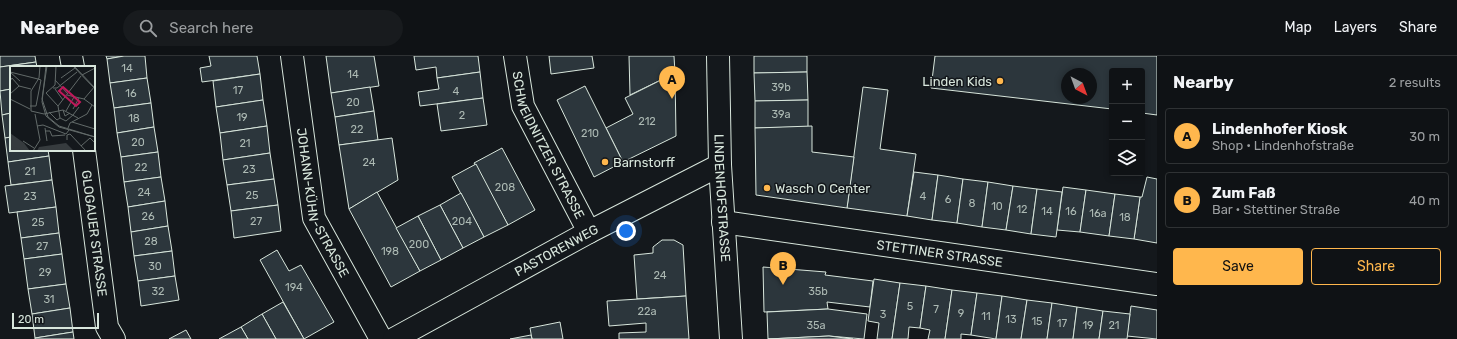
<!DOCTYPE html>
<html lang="en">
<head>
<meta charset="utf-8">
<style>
	:root { --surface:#0f1215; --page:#181b1e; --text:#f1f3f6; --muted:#9b9ea0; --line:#2f3234; --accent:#ffb74d }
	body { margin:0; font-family:Rubik,sans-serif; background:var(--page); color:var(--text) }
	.controls { position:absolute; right:12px; top:12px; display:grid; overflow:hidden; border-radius:4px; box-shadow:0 2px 6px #0003 }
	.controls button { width:36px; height:36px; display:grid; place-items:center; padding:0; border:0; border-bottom:1px solid var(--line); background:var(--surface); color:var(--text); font:20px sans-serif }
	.compass { position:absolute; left:1061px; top:12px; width:36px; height:36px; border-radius:50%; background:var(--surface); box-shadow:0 2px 6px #0003; rotate:139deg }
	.scale { position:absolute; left:12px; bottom:10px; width:87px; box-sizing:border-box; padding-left:4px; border:2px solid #d8e6dc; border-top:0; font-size:11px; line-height:14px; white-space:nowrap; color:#d8e6dc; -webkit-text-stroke:3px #14181c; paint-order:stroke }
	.you { position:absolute; left:626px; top:175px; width:14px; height:14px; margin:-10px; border:3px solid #fff; border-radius:50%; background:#1a73e8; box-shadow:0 0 0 6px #1a73e833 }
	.badge { display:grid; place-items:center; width:26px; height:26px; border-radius:50%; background:var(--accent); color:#111; font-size:13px; font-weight:700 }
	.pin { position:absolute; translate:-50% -33px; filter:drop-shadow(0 1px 2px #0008) }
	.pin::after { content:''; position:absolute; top:21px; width:14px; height:12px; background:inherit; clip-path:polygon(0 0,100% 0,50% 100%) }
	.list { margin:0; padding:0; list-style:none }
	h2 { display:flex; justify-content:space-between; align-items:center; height:52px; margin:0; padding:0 16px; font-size:17px }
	h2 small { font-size:13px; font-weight:400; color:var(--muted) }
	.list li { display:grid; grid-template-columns:26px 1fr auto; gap:12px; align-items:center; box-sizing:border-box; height:56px; margin:0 8px 8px; padding:0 8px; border:1px solid var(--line); border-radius:4px }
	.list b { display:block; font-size:15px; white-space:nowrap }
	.list p { margin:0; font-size:13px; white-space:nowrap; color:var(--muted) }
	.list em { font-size:13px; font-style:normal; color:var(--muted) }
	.actions { display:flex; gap:8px; padding:12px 16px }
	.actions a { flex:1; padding:9px 0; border:1px solid var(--accent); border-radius:4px; text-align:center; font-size:14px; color:var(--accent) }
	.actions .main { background:var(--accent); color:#111 }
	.icon { flex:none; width:22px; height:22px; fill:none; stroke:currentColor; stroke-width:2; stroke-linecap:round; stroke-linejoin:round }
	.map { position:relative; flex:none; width:1157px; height:283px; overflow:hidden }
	header { display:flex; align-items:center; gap:24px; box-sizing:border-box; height:56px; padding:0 20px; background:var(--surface); border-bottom:1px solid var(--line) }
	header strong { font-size:19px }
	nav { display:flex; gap:22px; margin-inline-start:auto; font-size:14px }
	.search { width:280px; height:36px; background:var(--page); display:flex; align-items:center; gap:10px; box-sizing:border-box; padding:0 14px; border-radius:22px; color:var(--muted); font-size:15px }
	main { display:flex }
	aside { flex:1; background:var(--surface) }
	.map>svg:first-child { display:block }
	.building { fill:#2c363c; stroke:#d8e6dc; fill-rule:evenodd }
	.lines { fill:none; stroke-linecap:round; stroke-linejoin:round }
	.minor-casing { stroke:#d8e6dc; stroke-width:24 }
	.minor { stroke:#14181c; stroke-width:22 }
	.poi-dot { fill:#ffb74d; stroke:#14181c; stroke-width:1.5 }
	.labels { text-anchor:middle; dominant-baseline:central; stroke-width:3; stroke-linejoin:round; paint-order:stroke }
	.number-label { font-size:11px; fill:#adbab4 }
	.poi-label { font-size:13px; fill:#d8e6dc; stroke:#14181c; text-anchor:start }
	.street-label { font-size:13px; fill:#d8e6dc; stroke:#14181c }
	.inset-river { fill:none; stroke:#363b3e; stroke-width:2 }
	.inset-road { fill:none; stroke:#626a69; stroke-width:1 }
	.view { fill:#c2185b; fill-opacity:0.15; stroke:#c2185b; stroke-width:2 }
	.inset-edge { fill:none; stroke:#d8e6dc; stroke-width:2 }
</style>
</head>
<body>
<header>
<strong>Nearbee</strong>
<div class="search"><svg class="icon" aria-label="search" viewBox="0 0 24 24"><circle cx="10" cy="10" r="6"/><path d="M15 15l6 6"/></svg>Search here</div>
<nav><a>Map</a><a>Layers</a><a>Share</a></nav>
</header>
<main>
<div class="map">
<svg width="1157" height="283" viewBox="0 0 1157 283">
	<rect width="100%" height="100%" fill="#14181c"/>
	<g class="building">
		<path d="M0 0H35L36 6 0 11Z"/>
		<path d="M106 0H124L107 3Z"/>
		<path d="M124 0H145L147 22 110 27 107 3Z"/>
		<path d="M209 0H257L260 18 202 26 200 12 211 10Z"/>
		<path d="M326 0H374L379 30 331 37Z"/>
		<path d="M414 0H478L480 16 437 22 436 11 416 14Z"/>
		<path d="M549 0H592L594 12 551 18Z"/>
		<path d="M629 0H674L675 17 630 39Z"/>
		<path d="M754 0H807V16L754 17Z"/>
		<path d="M935 0H1157V59L1142 57V15H1112V53L931 32ZM1067 18H1091V42H1067Z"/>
		<path d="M36 6 37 11H11V33L0 35V11Z"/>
		<path d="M480 16 483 42 420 50 418 36 439 33 437 22Z"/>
		<path d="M807 16 808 44 755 45 754 17Z"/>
		<path d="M675 17 676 80 623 106 606 72 633 58 625 42Z"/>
		<path d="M260 18 263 44 216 51 213 25Z"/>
		<path d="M147 22 151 47 114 52 110 27Z"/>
		<path d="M585 30 623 106 594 121 557 44Z"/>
		<path d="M370 31 374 55 335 61 331 37Z"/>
		<path d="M863 31 888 34 880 93 916 98 907 160 847 152Z"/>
		<path d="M11 33V57L2 59 0 35Z"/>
		<path d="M483 42 487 69 441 75 437 48Z"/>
		<path d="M263 44 267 70 220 77 216 51Z"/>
		<path d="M808 44V71L755 72V45Z"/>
		<path d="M151 47 154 71 117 77 114 52Z"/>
		<path d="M374 55 378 84 339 89 335 61Z"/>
		<path d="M11 57V81L5 82 2 59Z"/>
		<path d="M267 70 270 97 223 104 220 77Z"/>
		<path d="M812 70V96L854 101 847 152 756 139 755 72Z"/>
		<path d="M154 71 158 96 121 101 117 77Z"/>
		<path d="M11 81V94H48L49 100 8 106 5 82Z"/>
		<path d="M392 82 398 124 349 153 339 89Z"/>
		<path d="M502 92 535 154 508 169 474 107Z"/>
		<path d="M158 96 161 121 124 126 121 101Z"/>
		<path d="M270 97 274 123 227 129 223 104Z"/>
		<path d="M49 100 52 124 11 129 8 106Z"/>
		<path d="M476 108 508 169 484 181 452 121Z"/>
		<path d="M914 116 938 119 932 164 907 160Z"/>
		<path d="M938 119 963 123 957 167 932 164Z"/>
		<path d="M161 121 165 145 128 151 124 126Z"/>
		<path d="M1147 121 1157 123V187L1134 183 1140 141H1142Z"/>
		<path d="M274 123 278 149 231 155 227 129Z"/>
		<path d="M963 123 988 126 982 171 957 167Z"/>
		<path d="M52 124 56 151 9 157 5 130Z"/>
		<path d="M988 126 1013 130 1006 174 982 171Z"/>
		<path d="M1013 130 1037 133 1031 178 1006 174Z"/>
		<path d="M1063 131 1086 134 1080 176 1057 174Z"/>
		<path d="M1037 133 1062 136 1056 181 1031 178Z"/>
		<path d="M1086 134 1115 138 1109 180 1080 176Z"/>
		<path d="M377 136 420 215 391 231 349 153Z"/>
		<path d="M461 137 484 181 463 192 440 149Z"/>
		<path d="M1115 138 1140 141 1134 183 1109 180Z"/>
		<path d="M165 145 168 170 131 176 128 151Z"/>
		<path d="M278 149 281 175 234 182 231 155Z"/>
		<path d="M440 149 463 192 441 204 418 160Z"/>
		<path d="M56 151 59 177 21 182 17 156Z"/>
		<path d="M418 160 441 204 420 215 396 172Z"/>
		<path d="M168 170 172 195 134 200 131 176Z"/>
		<path d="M59 177 62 198 24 203 21 182Z"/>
		<path d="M662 184H674L683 189 686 240 637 243 634 199 653 197V191Z"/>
		<path d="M277 194 289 215 301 209 334 266 304 283 260 204Z"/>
		<path d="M172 195 175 220 138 225 134 200Z"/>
		<path d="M62 198 66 228 28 233 24 203Z"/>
		<path d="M763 211 826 216 825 219 873 225 870 251 827 246 828 253 764 256Z"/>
		<path d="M175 220 179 244 141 250 138 225Z"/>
		<path d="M874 223 900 227 892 283H877L879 267 868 265Z"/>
		<path d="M900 227 926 230 920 272 909 271 908 283H892Z"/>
		<path d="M66 228 70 252 32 258 28 233Z"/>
		<path d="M926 230 952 234 945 283H928L930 274 920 272Z"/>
		<path d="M952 234 977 237 971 279 961 278V283H945Z"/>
		<path d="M977 237 1002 240 996 283 971 279Z"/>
		<path d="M686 240 689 283H619V277L646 276V267L609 270 607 245Z"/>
		<path d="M1002 240 1027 244 1021 283H996Z"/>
		<path d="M1027 244 1052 247 1047 283H1021Z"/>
		<path d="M283 246 304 283H276L262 258Z"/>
		<path d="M1052 247 1077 251 1073 283H1047Z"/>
		<path d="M1131 250 1157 254V283L1127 280Z"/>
		<path d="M1077 251 1103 255 1099 283H1073Z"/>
		<path d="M70 252 73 276 35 282 32 258Z"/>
		<path d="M828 253 867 258 864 283 829 280 768 283 767 256Z"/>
		<path d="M1103 255 1130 258 1127 283H1099Z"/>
		<path d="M262 258 276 283H248L241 271Z"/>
		<path d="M560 266 563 283H532L530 272Z"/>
		<path d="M241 271 248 283H219Z"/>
		<path d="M186 274 191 283H169Z"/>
		<path d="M73 276 74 283H35V282Z"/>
		<path d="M531 279 532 283H510Z"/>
		<path d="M829 280 853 283H768Z"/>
	</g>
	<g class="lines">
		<defs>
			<g id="minor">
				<path d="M71 0 73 11"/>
				<path id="s1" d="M292 0 314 162 381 283"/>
				<path id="s2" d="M515 0 523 50 589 176"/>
				<path id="s3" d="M718 0 720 109 731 283"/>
				<path id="s4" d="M84 94 107 271 114 283"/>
				<path id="s5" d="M723 166 1157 228"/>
				<path id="s6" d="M394 283 589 176 720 109"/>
			</g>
		</defs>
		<use href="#minor" class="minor-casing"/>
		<use href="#minor" class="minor"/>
	</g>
	<g class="poi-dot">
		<circle cx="1000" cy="25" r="4"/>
		<circle cx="605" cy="106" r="4"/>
		<circle cx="767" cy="132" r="4"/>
	</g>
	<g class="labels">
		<g class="number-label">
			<text x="127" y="12">14</text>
			<text x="353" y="18">14</text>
			<text x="781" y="31">39b</text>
			<text x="238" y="34">17</text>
			<text x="456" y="35">4</text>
			<text x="131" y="37">16</text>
			<text x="353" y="46">20</text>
			<text x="781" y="58">39a</text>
			<text x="462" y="59">2</text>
			<text x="242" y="61">19</text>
			<text x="134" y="62">18</text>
			<text x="647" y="65">212</text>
			<text x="357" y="73">22</text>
			<text x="590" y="77">210</text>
			<text x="138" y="86">20</text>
			<text x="245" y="87">21</text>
			<text x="369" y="106">24</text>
			<text x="141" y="111">22</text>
			<text x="249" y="113">23</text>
			<text x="30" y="115">21</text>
			<text x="505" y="131">208</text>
			<text x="144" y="136">24</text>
			<text x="252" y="139">25</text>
			<text x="30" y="140">23</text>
			<text x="923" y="140">4</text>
			<text x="948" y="143">6</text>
			<text x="972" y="147">8</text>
			<text x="997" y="150">10</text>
			<text x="1022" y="153">12</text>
			<text x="1047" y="155">14</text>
			<text x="1071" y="155">16</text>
			<text x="1098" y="157">16a</text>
			<text x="148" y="160">26</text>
			<text x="1125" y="161">18</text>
			<text x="256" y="165">27</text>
			<text x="462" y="165">204</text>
			<text x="38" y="166">25</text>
			<text x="151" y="185">28</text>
			<text x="419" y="188">200</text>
			<text x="42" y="190">27</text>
			<text x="390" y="195">198</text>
			<text x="155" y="210">30</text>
			<text x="45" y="216">29</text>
			<text x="660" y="219">24</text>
			<text x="294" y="231">194</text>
			<text x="158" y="235">32</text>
			<text x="818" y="235">35b</text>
			<text x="49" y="243">31</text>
			<text x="910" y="250">5</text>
			<text x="936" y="253">7</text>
			<text x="647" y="255">22a</text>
			<text x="961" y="257">9</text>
			<text x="883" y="258">3</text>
			<text x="986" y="260">11</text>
			<text x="1011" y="263">13</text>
			<text x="1037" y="265">15</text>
			<text x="1062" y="267">17</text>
			<text x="816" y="269">35a</text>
			<text x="1088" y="269">19</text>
			<text x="1114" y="269">21</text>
		</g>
		<g class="poi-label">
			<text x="992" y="25" text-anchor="end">Linden Kids</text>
			<text x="613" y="106">Barnstorff</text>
			<text x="775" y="132">Wasch O Center</text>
		</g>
		<g class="street-label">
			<text stroke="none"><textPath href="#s2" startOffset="96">SCHWEIDNITZER STRASSE</textPath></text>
			<text stroke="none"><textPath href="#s3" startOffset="142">LINDENHOFSTRASSE</textPath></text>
			<text stroke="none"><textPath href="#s1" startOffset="151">JOHANN-KÜHN-STRASSE</textPath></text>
			<text stroke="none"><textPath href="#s4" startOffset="84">GLOGAUER STRASSE</textPath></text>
			<text stroke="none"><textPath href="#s6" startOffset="185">PASTORENWEG</textPath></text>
			<text stroke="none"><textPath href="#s5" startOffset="219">STETTINER STRASSE</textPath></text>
		</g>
	</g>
	<g transform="translate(10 10)">
		<rect width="85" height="85" fill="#14181c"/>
		<path d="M0 67 14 77 20 85H0ZM56 77 64 85H27L29 81Z" fill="#363b3e"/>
		<path class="inset-river" d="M0 81 12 85"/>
		<path class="inset-road" d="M30 0 29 12 21 25V45L34 48 53 44 68 52M36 0 32 36 36 50 49 61 85 71M37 0 32 33 38 51 49 60 85 71M46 0 45 19 36 27 48 40M63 0 85 23M64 0 85 22M0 6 28 13M0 6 10 15M72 9 85 2M51 12 65 2M45 14 58 28M0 15 2 12 9 20M43 22H47L67 6M45 23 53 34M0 28 9 20 21 23M57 29 74 33 85 41M0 33 20 43M74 33 85 20M20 40H26L31 14 28 13M48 40 71 10M63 43 69 32M53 44 55 50 60 47M56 45 64 31M39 46 47 54 50 52 48 40M50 52 56 55 63 49 69 41M62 56 85 63M27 60 33 59 56 68 59 64M35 62 37 75M58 62 60 57 77 48 82 39M35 65H40L42 70 55 69M57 74V69L60 68 76 85M13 75 24 82M71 80 80 72 85 77M23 85 30 74 25 48"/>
		<path class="view" d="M53 21 70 36 66 40 49 25Z"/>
		<rect width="85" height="85" class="inset-edge"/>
	</g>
</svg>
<div class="controls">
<button>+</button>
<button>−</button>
<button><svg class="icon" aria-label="layers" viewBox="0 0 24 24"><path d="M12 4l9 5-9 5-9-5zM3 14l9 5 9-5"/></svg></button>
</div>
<svg class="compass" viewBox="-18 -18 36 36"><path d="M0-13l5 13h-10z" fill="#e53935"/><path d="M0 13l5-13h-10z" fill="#9b9ea0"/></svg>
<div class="scale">20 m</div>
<div class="you"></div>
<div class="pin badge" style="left:672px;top:43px">A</div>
<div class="pin badge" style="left:783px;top:229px">B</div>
</div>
<aside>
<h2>Nearby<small>2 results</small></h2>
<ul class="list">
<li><span class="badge">A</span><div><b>Lindenhofer Kiosk</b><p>Shop · Lindenhofstraße</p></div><em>30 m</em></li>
<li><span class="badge">B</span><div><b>Zum Faß</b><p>Bar · Stettiner Straße</p></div><em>40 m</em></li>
</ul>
<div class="actions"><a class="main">Save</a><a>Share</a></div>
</aside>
</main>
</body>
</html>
